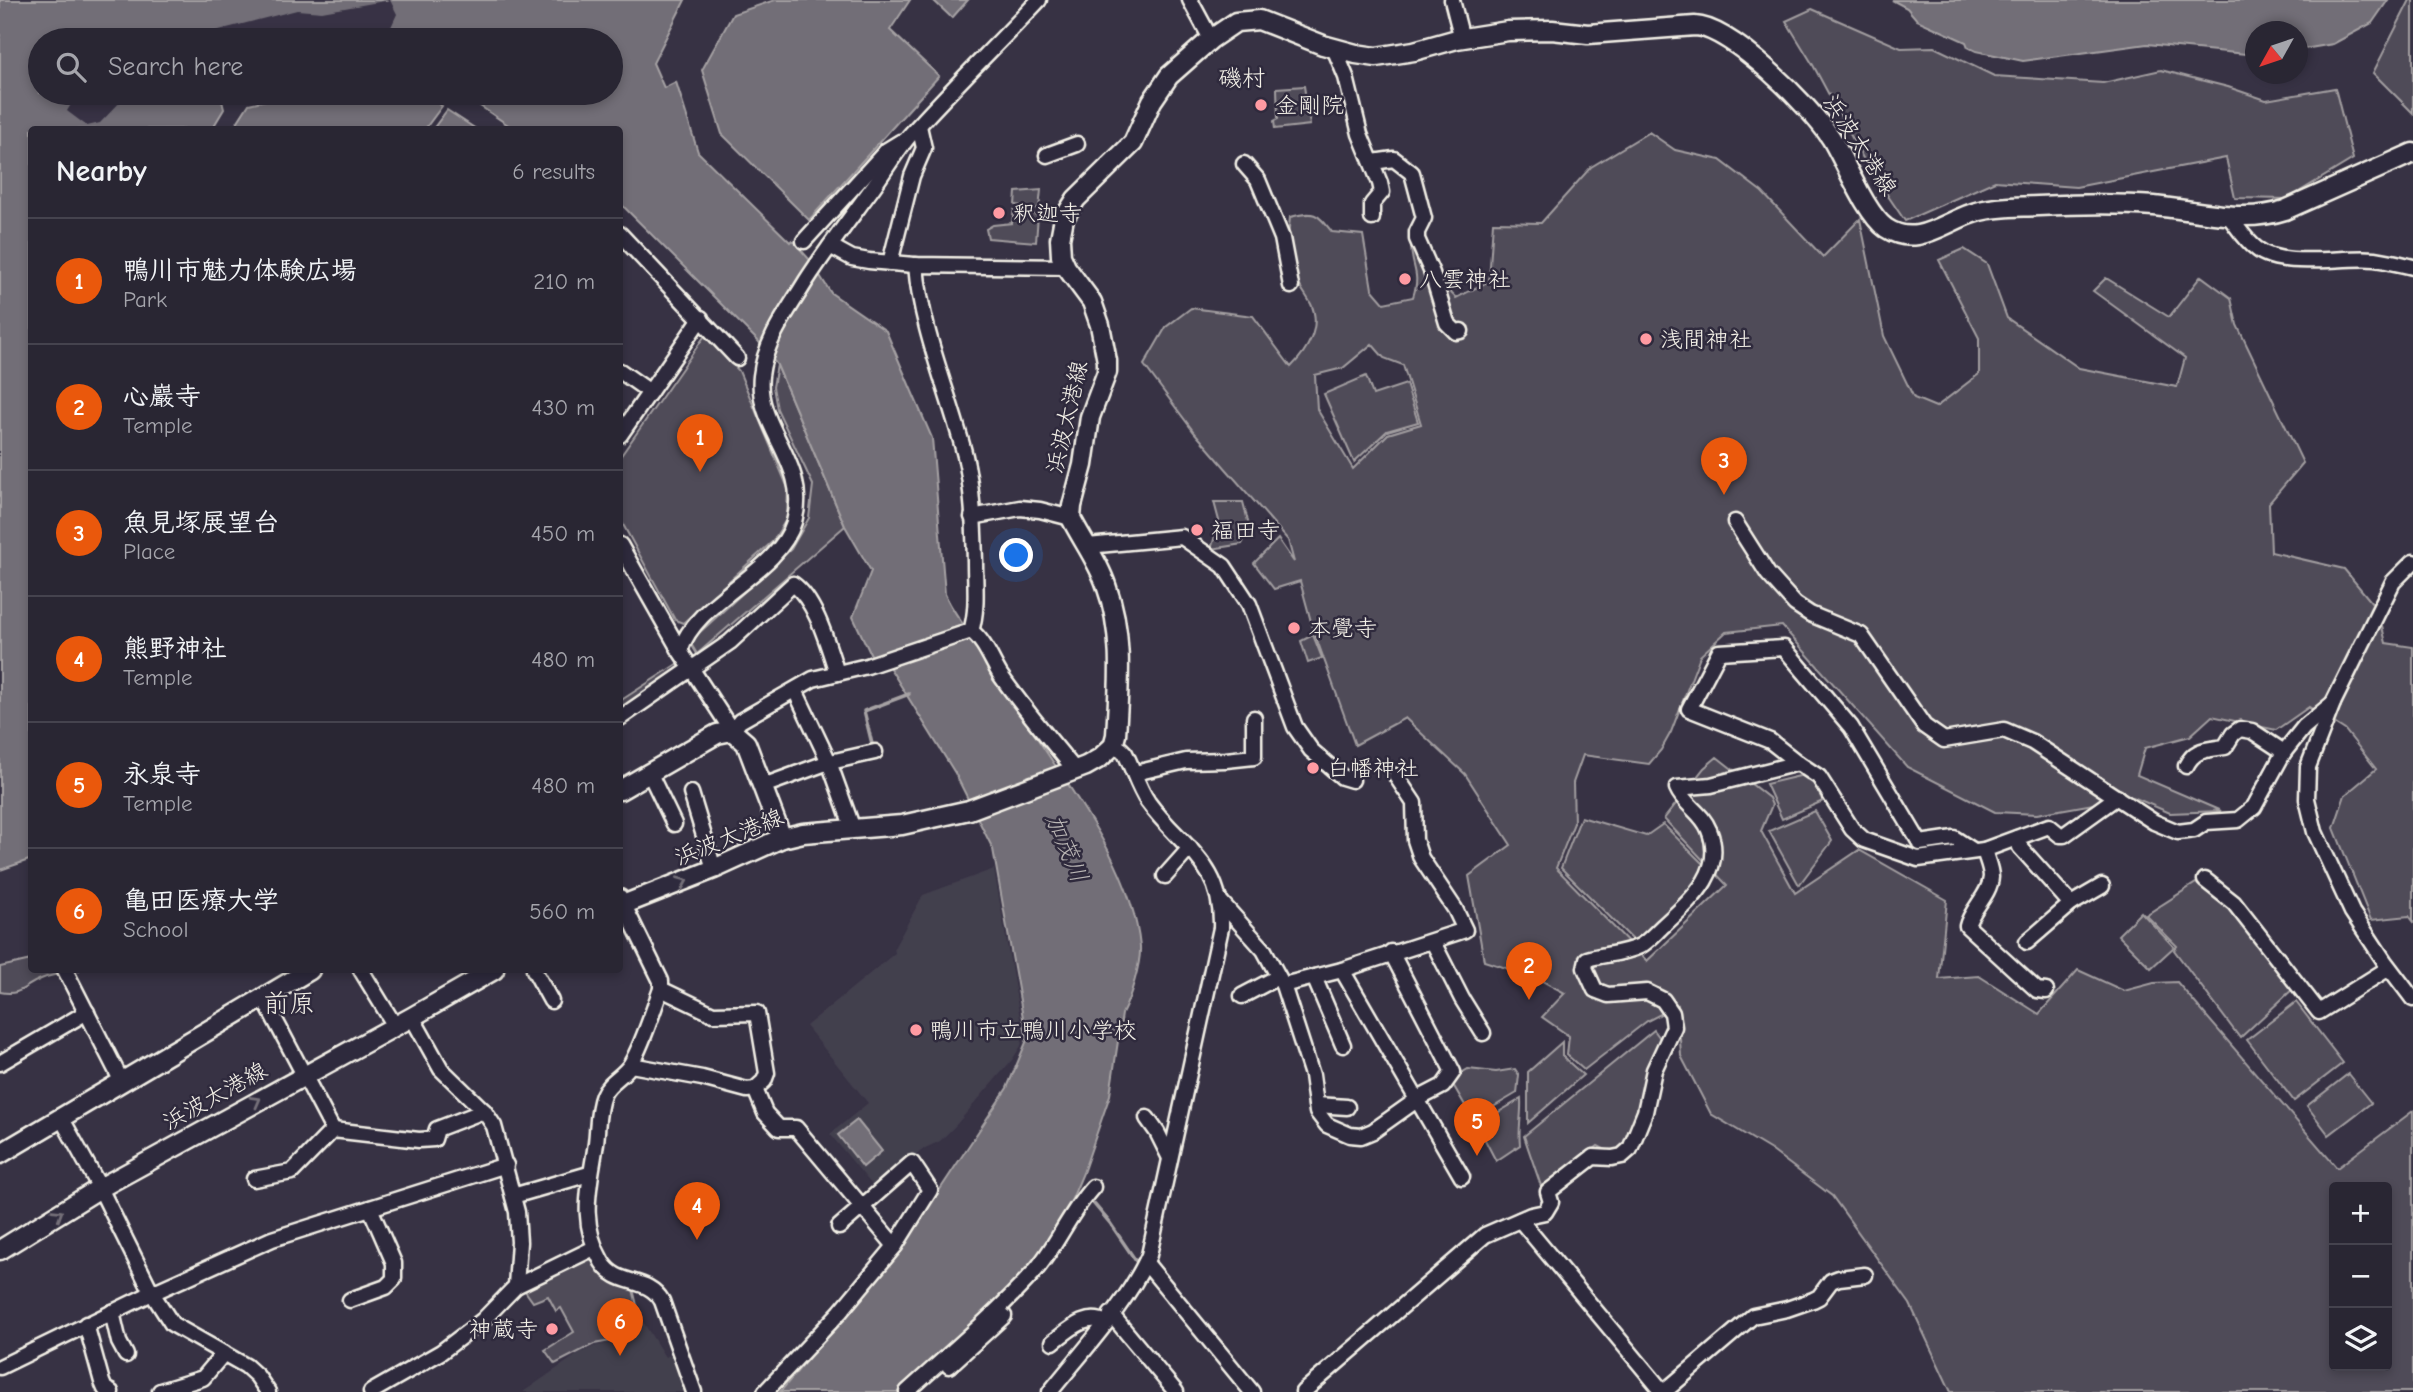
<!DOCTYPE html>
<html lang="en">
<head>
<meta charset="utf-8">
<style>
	:root { --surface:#292633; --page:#312e3b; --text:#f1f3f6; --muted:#a5a5ac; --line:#45434e; --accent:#ea580c }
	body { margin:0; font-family:"Comic Neue","Klee One",sans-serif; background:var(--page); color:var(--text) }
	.controls { position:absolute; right:21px; bottom:21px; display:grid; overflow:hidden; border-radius:7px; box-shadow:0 4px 10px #0003 }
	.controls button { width:63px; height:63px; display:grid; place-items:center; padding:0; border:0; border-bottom:2px solid var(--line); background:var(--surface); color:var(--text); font:35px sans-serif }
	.compass { position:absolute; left:2245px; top:21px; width:63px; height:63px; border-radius:50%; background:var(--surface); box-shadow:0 4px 10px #0003; rotate:230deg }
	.you { position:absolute; left:1017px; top:556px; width:24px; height:24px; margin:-18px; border:5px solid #fff; border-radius:50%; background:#1a73e8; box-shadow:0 0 0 10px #1a73e833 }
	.badge { display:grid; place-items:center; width:46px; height:46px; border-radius:50%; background:var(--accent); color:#fff; font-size:23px; font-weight:700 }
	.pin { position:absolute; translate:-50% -58px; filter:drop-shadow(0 2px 4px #0008) }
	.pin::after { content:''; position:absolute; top:37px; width:24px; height:21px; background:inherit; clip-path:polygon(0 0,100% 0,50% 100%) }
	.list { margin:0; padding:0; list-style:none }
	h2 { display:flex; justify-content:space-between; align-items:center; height:91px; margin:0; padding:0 28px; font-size:30px }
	h2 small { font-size:23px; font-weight:400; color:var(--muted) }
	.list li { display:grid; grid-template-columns:46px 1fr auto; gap:21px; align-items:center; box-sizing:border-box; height:126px; padding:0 28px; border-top:2px solid var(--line) }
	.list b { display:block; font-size:26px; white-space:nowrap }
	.list p { margin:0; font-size:23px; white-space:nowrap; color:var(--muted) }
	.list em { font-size:23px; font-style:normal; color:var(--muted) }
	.icon { flex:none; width:38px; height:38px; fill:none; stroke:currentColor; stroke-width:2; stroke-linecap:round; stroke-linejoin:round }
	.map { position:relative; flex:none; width:2413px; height:1392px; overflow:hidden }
	.search { position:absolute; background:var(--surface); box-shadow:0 4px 10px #0003; left:28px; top:28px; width:595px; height:77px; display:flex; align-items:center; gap:18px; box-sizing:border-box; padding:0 24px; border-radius:38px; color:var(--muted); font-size:26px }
	.panel { position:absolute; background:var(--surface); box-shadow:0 4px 10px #0003; left:28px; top:126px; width:595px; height:847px; border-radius:7px }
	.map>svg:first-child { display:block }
	.built { fill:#433f4e }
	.green { fill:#504b59; stroke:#a29ea0; stroke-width:2; fill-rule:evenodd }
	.water { fill:#726e77; stroke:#a6a2a4; stroke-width:2 }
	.pier { fill:#373244 }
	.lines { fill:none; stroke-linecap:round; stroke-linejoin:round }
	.stream { stroke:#a6a2a4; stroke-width:3.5 }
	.minor-casing { stroke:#f4f1e8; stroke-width:19 }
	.major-casing { stroke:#f4f1e8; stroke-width:23 }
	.minor { stroke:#2f2a3d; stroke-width:14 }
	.major { stroke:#2f2a3d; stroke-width:18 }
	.oneway { stroke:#747079 }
	.poi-dot { fill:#ff9aa2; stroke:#2f2a3d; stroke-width:2.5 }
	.labels { text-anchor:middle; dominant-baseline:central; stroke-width:5; stroke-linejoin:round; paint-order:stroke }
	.poi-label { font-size:23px; fill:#f4f1e8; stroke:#2f2a3d; text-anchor:start }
	.street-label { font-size:23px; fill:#f4f1e8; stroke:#2f2a3d }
	.neighbourhood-label { font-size:24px; fill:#f4f1e8; stroke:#2f2a3d }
	.water-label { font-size:24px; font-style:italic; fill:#bab6b5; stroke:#2f2a3d }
	.quarter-label { font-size:26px; fill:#f4f1e8; stroke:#2f2a3d }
</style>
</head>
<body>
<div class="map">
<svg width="2413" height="1392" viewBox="0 0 2413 1392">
	<rect width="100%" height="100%" fill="#373244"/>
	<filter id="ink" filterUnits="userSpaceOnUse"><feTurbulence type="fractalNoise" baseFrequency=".0143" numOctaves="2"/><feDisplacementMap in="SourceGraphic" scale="14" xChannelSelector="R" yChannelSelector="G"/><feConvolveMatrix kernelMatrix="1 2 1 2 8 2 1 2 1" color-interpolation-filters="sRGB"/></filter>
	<g filter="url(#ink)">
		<g class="built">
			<path d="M994 869 1023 1035 1021 1046 1012 1060 956 1125 940 1141 921 1150 876 1190 830 1134 868 1103 806 1026 895 953 894 948 923 895Z"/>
			<path d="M640 1317 665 1357 675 1353 689 1392H523L578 1354 595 1346 624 1340 621 1330Z"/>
		</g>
		<g class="green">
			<path d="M2410 0H2413V113L2373 73Z"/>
			<path d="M1812 9 1901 48 1934 47 1994 76 2103 83 2161 70 2228 87 2266 100 2335 88 2353 159 2287 199 2235 198 2226 158 2076 187 1995 181 1905 221 1865 162 1813 65 1786 21Z"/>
			<path d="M1304 86 1310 125 1275 129 1274 121 1278 119 1277 88Z"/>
			<path d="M1649 132 1675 150 1720 160 1762 192 1823 257 1860 219 1884 336 1914 398 1936 407 1979 374V338L1939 260 1964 249 1987 264 2007 318 2079 368 2177 387 2185 358 2093 291 2106 278 2169 317 2201 276 2231 298 2237 325 2303 463 2269 503 2271 552 2344 569 2378 610 2386 643 2413 647V921L2409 916 2371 920 2334 828 2345 795 2376 769 2345 730 2309 707 2276 730 2212 716 2190 736 2145 748 2137 775 2221 811 2170 813 2133 797 2037 814 1995 812 1907 767 1782 626 1726 632 1700 656 1671 732 1661 750 1649 764 1583 755 1573 783 1574 823 1556 868 1647 961 1727 885 1664 819 1704 768 1717 757 1769 798 1772 805 1761 831 1795 893 1859 850 1947 900 1939 979 1979 976 2039 1014 2078 970 2124 991 2154 983 2177 982 2337 1168 2413 1111V1392H1951L1910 1304 1832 1196 1771 1150 1711 1114 1681 1056 1678 1005 1647 1021 1584 1070 1567 1055 1569 1036 1542 1017 1565 993 1535 977 1484 961 1469 876 1511 845 1465 774 1405 718 1355 745 1313 629 1300 581 1274 589 1254 563 1278 539 1294 562 1288 540 1194 432 1144 365 1166 327 1191 308 1253 316 1291 367C1307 351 1322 327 1311 304 1306 295 1299 286 1294 276 1286 257 1288 236 1290 217 1314 211 1317 212 1332 232L1363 235 1372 289 1384 303 1413 297C1421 273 1412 269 1411 247L1417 251 1423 264 1456 298 1489 281 1493 222 1541 223 1591 167ZM1372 344 1384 358 1403 365 1421 424 1388 434 1353 469 1317 409 1315 375 1343 368ZM2334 1187H2387V1366H2334Z"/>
			<path d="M1041 190 1039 209 1015 205 1016 192Z"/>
			<path d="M1014 210 1038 215 1036 242 988 238 986 229 993 225 1012 223Z"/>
			<path d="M706 334 739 371 788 488 787 518 773 541 683 623 675 620 620 519V457Z"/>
			<path d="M777 365 845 526 697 654 691 644 698 634 791 549 809 518 813 485 777 409 773 387Z"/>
			<path d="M1366 376 1373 395 1406 384 1418 422 1387 431 1354 462 1324 394Z"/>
			<path d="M1214 502H1243L1250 529 1242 544 1211 549 1216 533 1222 532Z"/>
			<path d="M1313 635 1322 658 1308 663 1301 641Z"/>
			<path d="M680 662 683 671 620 713V701Z"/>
			<path d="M1808 774 1823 801 1782 819 1766 784Z"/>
			<path d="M1815 811 1832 841 1799 885 1769 831Z"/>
			<path d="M1581 817 1646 836 1663 824 1705 866 1696 885 1646 937 1635 942 1561 868Z"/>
			<path d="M2196 883 2231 906 2295 987 2240 1038 2174 950 2177 946 2146 915Z"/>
			<path d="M2141 912 2174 947 2151 968 2118 935Z"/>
			<path d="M31 960 32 970H80C67 972 53 974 41 979 23 986 22 996 0 992V967Z"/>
			<path d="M2296 1002 2343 1063 2294 1101 2247 1040Z"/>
			<path d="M1654 1030 1662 1041C1640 1073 1648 1109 1629 1139 1625 1144 1617 1149 1612 1153L1598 1146 1556 1178 1541 1186 1524 1136Z"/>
			<path d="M1562 1042V1056L1583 1075 1528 1123V1072Z"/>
			<path d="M1468 1069 1496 1072 1515 1069 1519 1075 1517 1093 1473 1119 1452 1083 1458 1075Z"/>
			<path d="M2348 1074 2371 1103 2329 1135 2307 1106Z"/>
			<path d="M1521 1099C1522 1115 1518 1129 1520 1145L1496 1161 1482 1134 1473 1139 1468 1130Z"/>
			<path d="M586 1255 595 1257C604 1276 612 1286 633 1289L639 1314 619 1329 622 1339 594 1344 555 1364 545 1350 574 1332 561 1308 556 1311 548 1296 533 1302 523 1288Z"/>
		</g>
		<g class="water">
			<path d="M0 0H685L653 63 664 88 676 82 698 152 790 242 792 240 810 260 831 293 886 331 932 438 945 594C952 611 965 625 974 642 998 678 1021 714 1045 750 1084 808 1133 875 1140 947 1141 964 1130 999 1122 1014L1110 1095 1083 1173 1072 1199 1033 1265 963 1340 900 1392H780L904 1244 1007 1088 1027 1040 993 849 955 773 888 665 871 655 853 617 871 571 845 526 777 365 758 341 620 203V130L514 129 461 93H611V40H40V93H220L224 109 212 129 32 130V859L0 870Z"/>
			<path d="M775 0H910L890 30 939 76 809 220 722 134 702 70 733 14Z"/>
			<path d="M933 0H968L952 18Z"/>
			<path d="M1892 0H2388L2372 23 2333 44 2298 50V32H2256L2255 55 2147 44 2023 61 1976 51 1968 47 1966 42 1917 20 1907 8Z"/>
			<path d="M296 93H423L442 106 425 129H233L249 104Z"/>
			<path d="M447 110 476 129H433Z"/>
			<path d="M857 1120 882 1151 863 1167 838 1135Z"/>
		</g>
		<g class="pier">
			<path d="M390 0 397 14 391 27 323 40H180L297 10 322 12Z"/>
			<path d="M78 93H140L124 98 100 123 87 126 67 111Z"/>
		</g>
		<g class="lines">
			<g class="stream">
				<path d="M873 748 864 711 909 694"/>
				<path d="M1088 1197 1110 1223 1138 1264"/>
			</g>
			<defs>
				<g id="minor">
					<path d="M1190 0 1211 39"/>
					<path d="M1452 0 1462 39"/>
					<path d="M1334 48 1346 77 1360 134 1380 183 1382 192 1372 204V218"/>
					<path d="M1047 155 1077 144"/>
					<path d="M1373 162 1394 159 1412 173 1424 218 1417 232V239L1432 273 1447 323 1456 332 1461 331"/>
					<path d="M1244 164 1258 180 1282 238 1291 286"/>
					<path d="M2228 215C2237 226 2245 240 2257 249 2282 269 2342 256 2375 259 2388 261 2401 264 2413 267"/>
					<path d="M620 234 737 358"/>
					<path d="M804 241 887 150 900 142"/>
					<path d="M830 246 852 258 869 261 914 265 1066 267"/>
					<path d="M890 263 912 176 924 148 919 126"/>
					<path d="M620 371 650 392"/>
					<path d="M620 435 701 318"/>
					<path d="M972 517 1020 508 1040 510 1071 518"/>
					<path d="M1735 522 1768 574 1795 604 1810 614 1861 635 1924 726 1944 740 2004 730 2032 742 2154 822 2178 832 2194 830 2206 822 2238 820 2254 807 2284 752 2304 727 2333 703"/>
					<path d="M620 545 680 651 732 731 740 721 813 679 867 666 971 631C978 609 975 584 975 562 974 527 973 490 965 456 949 392 921 331 916 265"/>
					<path d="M1088 546 1182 537 1224 566 1249 604 1295 727 1311 750 1342 777 1352 780"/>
					<path d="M2413 562 2393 582 2333 703 2308 767 2307 799 2315 832 2352 912 2385 962 2413 999"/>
					<path d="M971 631C985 641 992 662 1001 676 1024 709 1050 740 1076 771"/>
					<path d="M680 651C696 599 778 574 794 522 811 464 755 428 761 376 765 340 788 311 806 281 826 250 849 220 871 190 884 172 896 151 911 134 952 88 997 45 1039 0"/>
					<path d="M795 690 829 762 853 829"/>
					<path d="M620 718 730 642 793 584C816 600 828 646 837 673"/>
					<path d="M1798 763 1770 741 1689 709 1719 652 1784 648 1851 727 1920 843 1954 838 1974 851"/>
					<path d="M2186 766C2195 748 2207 750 2225 747L2233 734 2240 729 2252 731 2284 752"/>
					<path d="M649 772 674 824"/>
					<path d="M1135 773 1186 761 1226 760 1254 757V718"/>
					<path d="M763 786 826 763 875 752"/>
					<path d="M691 793 714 869"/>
					<path d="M2017 838 2020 847 2071 904 2027 942"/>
					<path d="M1984 850C1986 858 1991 868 1991 877 1990 895 1971 909 1967 926L2037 990 2046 991"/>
					<path d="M1165 876 1190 848"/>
					<path d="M2205 880 2234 903 2319 1012 2389 968"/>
					<path d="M620 897 661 981V989C652 1013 644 1041 631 1064 624 1076 608 1082 603 1095 597 1110 598 1127 596 1143 590 1186 578 1220 602 1262 618 1288 647 1275 662 1301L694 1392"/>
					<path d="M1221 902 1264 950 1283 985 1312 1075 1317 1112 1327 1125 1350 1135 1361 1136 1373 1131 1418 1099 1443 1086 1453 1072 1391 952"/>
					<path d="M2071 904 2102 886"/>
					<path d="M1433 942 1462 999 1483 1033"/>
					<path d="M65 970 122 1082"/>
					<path d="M361 970 395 1026"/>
					<path d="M534 970 551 1001"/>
					<path d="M1342 970 1462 1177"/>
					<path d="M1314 977 1343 1045"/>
					<path d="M1283 985 1342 970 1465 930 1455 909 1421 858 1415 840 1414 803 1396 776"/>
					<path d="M1242 996 1278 977"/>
					<path d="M263 997 333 1130"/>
					<path d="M412 1017 441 1069 484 1111 494 1126 517 1212 519 1242 516 1286"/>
					<path d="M0 1063 87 1012"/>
					<path d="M631 1065 702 1078 747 1090 755 1089 764 1081 767 1073 757 1013 713 1014 661 989"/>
					<path d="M755 1089 765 1113 779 1128H796L895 1246"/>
					<path d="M1316 1105 1347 1107"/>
					<path d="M1147 1118 1157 1132 1170 1158"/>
					<path d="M62 1119 100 1188 152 1293 172 1324 246 1366 257 1376 268 1392"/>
					<path d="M254 1179 292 1172 333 1130 419 1140 434 1139 437 1129 484 1111"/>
					<path d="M513 1196 589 1174"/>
					<path d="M1520 1220 1663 1392"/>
					<path d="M1146 1263 1252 1392"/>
					<path d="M350 1300 386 1287 394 1279V1263L370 1208"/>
					<path d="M112 1312 119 1342 126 1355"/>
					<path d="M1111 1314 1176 1392"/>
					<path d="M86 1324 102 1382 105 1389 111 1392"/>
					<path d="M1053 1342C1068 1331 1086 1312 1106 1323"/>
					<path d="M949 1366 1004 1316"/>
					<path d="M0 1367 152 1293 272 1239 506 1165"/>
					<path d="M160 1391 203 1378 224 1353"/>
					<path d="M371 1392 441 1352 483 1320 516 1286 594 1248"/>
					<path d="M765 1392 840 1312 895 1246 930 1190 912 1163 839 1227"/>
					<path d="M907 1392C950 1353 995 1315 1034 1272 1057 1246 1069 1213 1093 1187"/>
					<path d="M1050 1392C1082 1352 1129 1301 1149 1255L1221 928C1223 862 1182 849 1148 802 1138 787 1133 769 1125 753L1121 749 1113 746"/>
					<path d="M1303 1392 1485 1235 1531 1215 1545 1212 1551 1202 1548 1192 1593 1157 1612 1158 1622 1156 1630 1149 1645 1112 1654 1070 1674 1027 1672 1013 1663 1000 1647 992 1608 995 1595 990 1585 968 1587 959C1604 954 1624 954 1640 946 1648 942 1657 931 1664 925 1691 900 1726 871 1709 830 1702 812 1684 805 1677 788L1711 785 1798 763 1819 777 1852 829 1864 840 1918 859 1984 850 2049 826 2060 835H2064L2117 797"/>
					<path d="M1664 1392 1753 1316 1787 1309 1813 1300 1819 1297 1831 1281 1839 1278 1865 1275"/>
				</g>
				<g id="major">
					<path d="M620 790 717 734 732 731 746 743 782 838"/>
					<path d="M620 906 714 869 782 838 803 833 902 825 969 810 1086 766 1100 758 1113 746 1116 735C1119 684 1124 634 1106 585 1098 561 1082 540 1071 518L1072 506 1083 465 1090 417 1107 372V361L1100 325 1092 302 1066 267 1061 256 1060 239 1064 218 1076 199 1133 143 1152 101 1169 76 1211 39 1236 22 1259 20 1323 45 1356 54 1376 57 1414 51 1457 39 1508 31 1552 30 1588 34 1695 26C1731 27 1811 107 1831 138 1845 161 1866 214 1886 228 1919 250 1948 218 1980 211 1999 206 2018 207 2038 206 2076 204 2116 203 2154 206 2197 210 2243 224 2285 210L2413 153"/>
					<path d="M0 1154 310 970"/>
					<path d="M0 1250 100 1188 412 1017 494 970"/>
				</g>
			</defs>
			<use href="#minor" class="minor-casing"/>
			<use href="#major" class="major-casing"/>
			<use href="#minor" class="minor"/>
			<use href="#major" class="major"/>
		</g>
		<defs><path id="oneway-chevron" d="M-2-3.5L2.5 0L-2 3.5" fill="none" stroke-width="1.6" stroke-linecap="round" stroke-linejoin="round" transform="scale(1.75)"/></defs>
		<g class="oneway">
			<use href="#oneway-chevron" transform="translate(683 882) rotate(-23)"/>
			<use href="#oneway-chevron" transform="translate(256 1101) rotate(-29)"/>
			<use href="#oneway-chevron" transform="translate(58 1214) rotate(-32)"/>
		</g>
	</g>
	<g class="poi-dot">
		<circle cx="1261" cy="105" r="7"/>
		<circle cx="999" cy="213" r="7"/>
		<circle cx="1405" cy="279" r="7"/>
		<circle cx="1646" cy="339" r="7"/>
		<circle cx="1197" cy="530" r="7"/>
		<circle cx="1294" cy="628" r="7"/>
		<circle cx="1313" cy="768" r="7"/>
		<circle cx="916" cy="1030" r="7"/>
		<circle cx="552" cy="1329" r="7"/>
	</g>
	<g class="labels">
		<g class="poi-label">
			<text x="1275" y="105">金剛院</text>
			<text x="1013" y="213">釈迦寺</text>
			<text x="1419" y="279">八雲神社</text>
			<text x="1660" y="339">浅間神社</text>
			<text x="1211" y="530">福田寺</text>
			<text x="1308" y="628">本覺寺</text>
			<text x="1327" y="768">白幡神社</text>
			<text x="930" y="1030">鴨川市立鴨川小学校</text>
			<text x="538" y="1329" text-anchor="end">神蔵寺</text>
		</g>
		<g class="street-label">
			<text transform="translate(1860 145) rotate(57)">浜波太港線</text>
			<text transform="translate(1067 417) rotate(-77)">浜波太港線</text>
			<text transform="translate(729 837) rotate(-22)">浜波太港線</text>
			<text transform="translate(215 1096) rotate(-29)">浜波太港線</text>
		</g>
		<g class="neighbourhood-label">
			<text x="1242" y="78">磯村</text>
		</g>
		<g class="water-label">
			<text transform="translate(1067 848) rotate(67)">加茂川</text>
		</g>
		<g class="quarter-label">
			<text x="289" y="1004">前原</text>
		</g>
	</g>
</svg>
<div class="controls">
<button>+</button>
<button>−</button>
<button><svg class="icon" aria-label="layers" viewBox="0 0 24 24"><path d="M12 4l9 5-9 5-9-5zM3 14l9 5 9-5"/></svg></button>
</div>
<svg class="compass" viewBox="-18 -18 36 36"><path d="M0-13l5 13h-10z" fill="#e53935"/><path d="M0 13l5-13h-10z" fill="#a5a5ac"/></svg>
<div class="you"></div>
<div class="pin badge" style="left:700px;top:472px">1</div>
<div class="pin badge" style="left:1529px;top:1000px">2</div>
<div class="pin badge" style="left:1724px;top:495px">3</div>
<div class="pin badge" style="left:697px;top:1240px">4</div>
<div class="pin badge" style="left:1477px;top:1156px">5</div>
<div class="pin badge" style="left:620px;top:1356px">6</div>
<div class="search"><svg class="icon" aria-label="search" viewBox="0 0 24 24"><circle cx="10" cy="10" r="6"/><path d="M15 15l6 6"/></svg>Search here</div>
<section class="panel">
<h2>Nearby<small>6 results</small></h2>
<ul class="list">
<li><span class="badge">1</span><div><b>鴨川市魅力体験広場</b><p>Park</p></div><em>210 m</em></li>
<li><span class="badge">2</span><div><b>心巖寺</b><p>Temple</p></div><em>430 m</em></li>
<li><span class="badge">3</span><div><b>魚見塚展望台</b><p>Place</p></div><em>450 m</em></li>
<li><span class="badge">4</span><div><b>熊野神社</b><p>Temple</p></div><em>480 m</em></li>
<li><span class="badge">5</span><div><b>永泉寺</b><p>Temple</p></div><em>480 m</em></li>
<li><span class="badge">6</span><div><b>亀田医療大学</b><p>School</p></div><em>560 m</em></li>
</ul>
</section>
</div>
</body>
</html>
